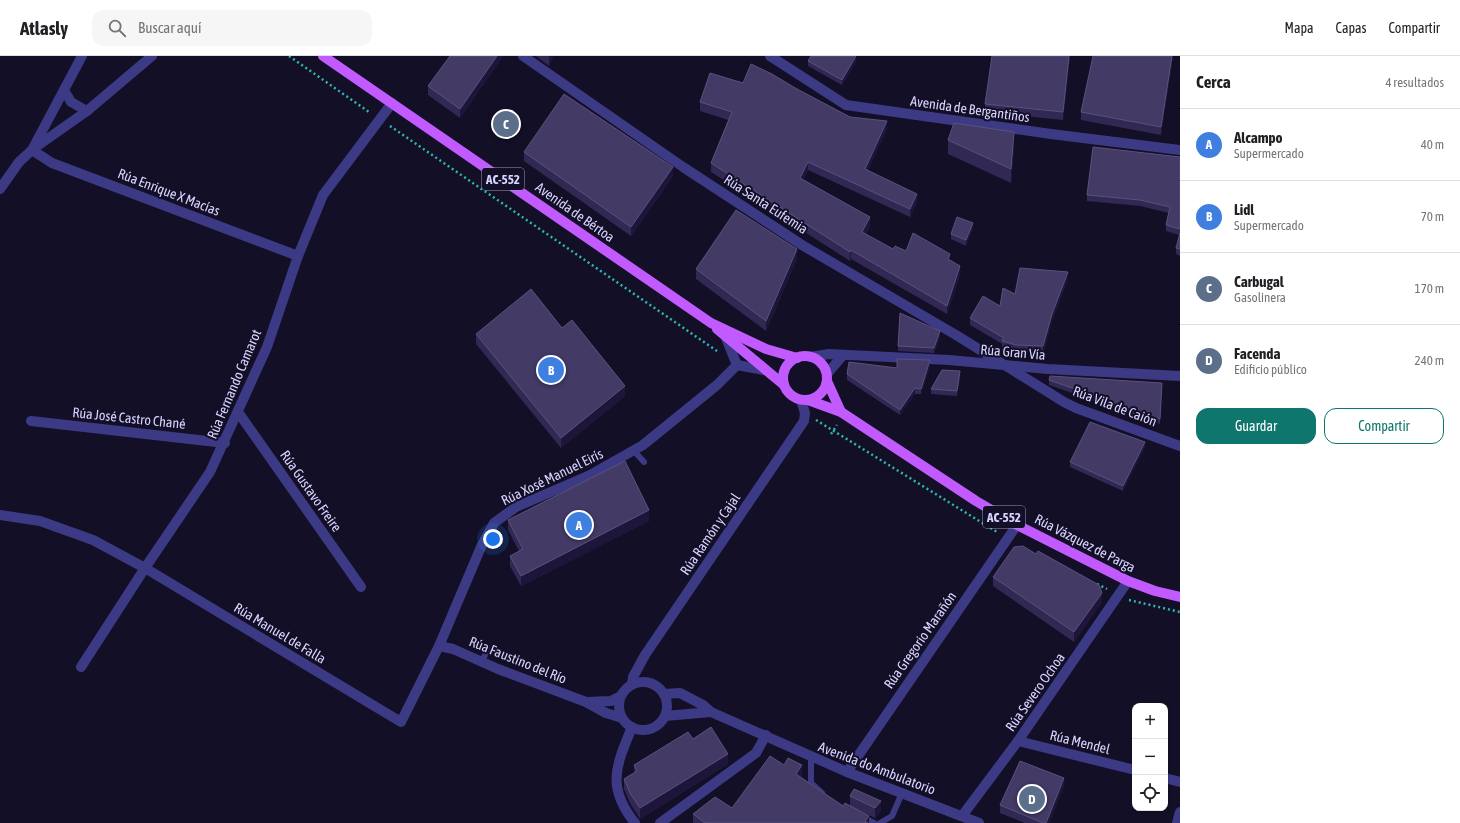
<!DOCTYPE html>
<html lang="es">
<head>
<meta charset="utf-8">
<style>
	:root { --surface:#fff; --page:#f6f6f6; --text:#202124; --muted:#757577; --line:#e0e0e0; --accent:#0f766e }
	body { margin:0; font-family:"Asap Condensed",sans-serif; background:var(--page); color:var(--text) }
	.controls { position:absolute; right:12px; bottom:12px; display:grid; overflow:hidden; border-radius:8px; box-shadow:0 1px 3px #0004 }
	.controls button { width:36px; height:36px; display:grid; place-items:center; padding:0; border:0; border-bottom:1px solid var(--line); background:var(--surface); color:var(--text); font:20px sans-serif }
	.you { position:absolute; left:493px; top:483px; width:14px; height:14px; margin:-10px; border:3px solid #fff; border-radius:50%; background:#1a73e8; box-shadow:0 0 0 6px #1a73e833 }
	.badge { display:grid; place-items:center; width:26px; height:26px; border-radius:50%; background:var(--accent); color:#fff; font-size:13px; font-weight:700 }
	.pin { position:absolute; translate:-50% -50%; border:2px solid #fff; box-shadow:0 1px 4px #0006 }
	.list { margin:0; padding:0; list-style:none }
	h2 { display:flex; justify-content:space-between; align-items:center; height:52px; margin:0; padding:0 16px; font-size:17px }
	h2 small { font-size:13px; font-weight:400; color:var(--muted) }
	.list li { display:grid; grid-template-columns:26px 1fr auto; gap:12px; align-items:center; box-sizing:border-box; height:72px; padding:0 16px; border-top:1px solid var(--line) }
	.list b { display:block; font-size:15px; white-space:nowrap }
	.list p { margin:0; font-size:13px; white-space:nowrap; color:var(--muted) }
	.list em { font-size:13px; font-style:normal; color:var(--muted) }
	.actions { display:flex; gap:8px; padding:12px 16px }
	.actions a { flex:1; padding:9px 0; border:1px solid var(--accent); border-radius:12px; text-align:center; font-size:14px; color:var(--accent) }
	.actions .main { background:var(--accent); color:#fff }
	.icon { flex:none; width:22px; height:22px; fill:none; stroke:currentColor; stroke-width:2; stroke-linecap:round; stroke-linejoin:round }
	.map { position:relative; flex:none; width:1180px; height:767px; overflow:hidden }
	header { display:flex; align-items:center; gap:24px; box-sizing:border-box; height:56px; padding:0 20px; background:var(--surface); border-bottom:1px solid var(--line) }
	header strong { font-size:19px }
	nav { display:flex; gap:22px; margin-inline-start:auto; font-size:14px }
	.search { width:280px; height:36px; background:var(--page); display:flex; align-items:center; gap:10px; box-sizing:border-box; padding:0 14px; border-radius:12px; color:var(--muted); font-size:15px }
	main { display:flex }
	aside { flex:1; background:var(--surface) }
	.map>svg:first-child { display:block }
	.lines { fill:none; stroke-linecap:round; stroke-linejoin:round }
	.path { stroke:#2fb8b0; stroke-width:2.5; stroke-dasharray:2 3; stroke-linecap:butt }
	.service { stroke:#3d3a85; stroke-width:6 }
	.minor { stroke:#3d3a85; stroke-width:10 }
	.primary { stroke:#c25bff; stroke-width:10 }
	.wall { fill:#312854 }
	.shaded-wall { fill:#1d163a }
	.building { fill:#433a66; stroke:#5a527e }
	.labels { text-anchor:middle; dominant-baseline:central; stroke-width:4; stroke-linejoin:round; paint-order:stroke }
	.shield { fill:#130f26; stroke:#9e99be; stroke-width:1 }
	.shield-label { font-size:13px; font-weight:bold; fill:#d9d4ff }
	.street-label { font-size:14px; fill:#d9d4ff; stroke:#130f26 }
</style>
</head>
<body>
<header>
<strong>Atlasly</strong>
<div class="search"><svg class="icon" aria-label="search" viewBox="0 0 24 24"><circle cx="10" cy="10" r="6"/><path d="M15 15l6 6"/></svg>Buscar aquí</div>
<nav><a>Mapa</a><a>Capas</a><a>Compartir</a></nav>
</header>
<main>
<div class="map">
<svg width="1180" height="767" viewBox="0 0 1180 767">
	<rect width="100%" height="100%" fill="#130f26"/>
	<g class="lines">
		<g class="path">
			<path d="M289 0 369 56"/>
			<path d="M390 70 717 295"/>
			<path d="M816 364 997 476"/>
			<path d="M831 378 837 369"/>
			<path d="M1097 528 1107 533"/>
			<path d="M1129 544 1180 556"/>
		</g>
		<g class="service">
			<path d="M634 395 644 406"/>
			<path d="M482 605 488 593"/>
			<path d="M811 701V727L822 737"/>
			<path d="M862 761 874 767"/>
			<path d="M880 767 892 760 902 737"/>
		</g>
		<g class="minor">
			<path d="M523 0 683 111 802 189 956 279 1064 346 1076 352 1180 390"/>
			<path d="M770 0 846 49 1051 78 1180 94"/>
			<path d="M64 34 71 46 87 55"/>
			<path d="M33 93 87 55 152 0"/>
			<path d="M32 94 52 107 298 200"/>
			<path d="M0 133 19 106 32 94 82 0"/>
			<path d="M726 282 737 309"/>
			<path d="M810 301 829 298 949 304 1048 313 1180 320"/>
			<path d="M737 309 764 314"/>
			<path d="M827 318 843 299"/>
			<path d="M238 356 361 531"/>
			<path d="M31 365 225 387"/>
			<path d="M0 459 40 465 93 484 145 512 401 666 439 590 481 491 494 467 516 451 590 419 643 389 717 329 737 309"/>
			<path d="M439 590 453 593 498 613 586 646 606 657 622 662"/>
			<path d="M81 611 145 512 210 416 267 291 298 200 323 139 392 47"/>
			<circle cx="643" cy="650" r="24"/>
			<path d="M632 628 633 621 645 599 804 365 805 357 801 344"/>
			<path d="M664 638 680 637 703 649 711 656 847 716 979 767"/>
			<path d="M586 646 611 645 621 640"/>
			<path d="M665 660 711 656"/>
			<path d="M632 671C616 710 606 731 635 767"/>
			<path d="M1018 685 1135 714"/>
			<path d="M847 716 1017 469"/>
			<path d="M1165 722 1180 726"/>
			<path d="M962 760 1018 685 1128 525"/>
			<path d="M660 767 756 697 766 679"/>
			<path d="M1177 767 1180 756"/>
		</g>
		<g class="primary">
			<path d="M323 0 711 267 766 293 797 302"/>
			<path d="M717 273 784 329"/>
			<circle cx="805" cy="322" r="22"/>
			<path d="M827 325 841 356"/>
			<path d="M808 344 841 356 976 445 1017 469 1128 525 1155 535 1180 541"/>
		</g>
	</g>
	<g class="wall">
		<path d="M450 0H503L460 62 428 39V30Z"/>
		<path d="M536 0H553L549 10Z"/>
		<path d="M1070 0 1063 64 985 56V48Z"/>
		<path d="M1173 0 1161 79 1081 64V56Z"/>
		<path d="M808 5 856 6 842 29 808 10Z"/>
		<path d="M743 27 797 33 850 61 887 73 868 114 917 146 910 161 808 114 803 124 870 170 866 178 893 193 950 205 960 219 947 258 851 203 850 205 711 116V107L728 64 700 55V46Z"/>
		<path d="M948 84 1014 90 1011 127 948 98Z"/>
		<path d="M524 96 673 120 631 180 524 105Z"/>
		<path d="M1180 101V200L1176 198V192L1179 179 1166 175V169L1169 157 1140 150 1087 145V139Z"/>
		<path d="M973 172 966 190 951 183V178Z"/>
		<path d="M797 203 766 275 696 223V213Z"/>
		<path d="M1068 223 1052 265 1043 298 1016 296 1002 292V288L999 286 970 269V262L1000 250 1015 238Z"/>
		<path d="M562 272 625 340 561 392 476 288V278Z"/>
		<path d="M940 281 934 297 898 295V290Z"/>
		<path d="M930 310 921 338H915L900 359 847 324V318L897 312Z"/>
		<path d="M960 320 957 340 931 338V333Z"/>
		<path d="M1049 324 1162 332 1160 368 1049 329Z"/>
		<path d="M1145 391 1123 435 1070 411V406Z"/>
		<path d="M508 464 649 465 521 530 510 510V500L519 495 508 474Z"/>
		<path d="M993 521 1102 546 1074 586 993 530Z"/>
		<path d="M693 683 728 708 640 763 630 747 624 733V723L634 718V709Z"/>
		<path d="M784 709 802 719 801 721 869 767H693V758L732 752Z"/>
		<path d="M1064 730 1049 767H1025L1000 757V749Z"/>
		<path d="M850 740 881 755 875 762 850 750Z"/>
	</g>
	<g class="shaded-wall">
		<path d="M497 0H503L460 62V53Z"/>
		<path d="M549 0H553L549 10Z"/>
		<path d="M856 0V6L842 29V24Z"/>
		<path d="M1069 0H1070L1063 64V56Z"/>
		<path d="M1172 0H1173L1161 79V71Z"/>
		<path d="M887 65V73L865 122V113Z"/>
		<path d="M1014 76V90L1011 127V113Z"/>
		<path d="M808 106V114L800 131V122Z"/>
		<path d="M673 111V120L631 180V171Z"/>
		<path d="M917 138V146L910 161V153Z"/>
		<path d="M870 161V170L862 184V176Z"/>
		<path d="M973 167V172L966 190V184Z"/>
		<path d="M797 193V203L766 275V265Z"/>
		<path d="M851 194V203L850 205V196Z"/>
		<path d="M950 198V207L948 203Z"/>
		<path d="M960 210V219L947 258V250Z"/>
		<path d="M1068 216V223L1052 265 1043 298V290L1052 258Z"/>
		<path d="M940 275V281L934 297V292Z"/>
		<path d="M930 304V310L921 338V333Z"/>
		<path d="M960 315V320L957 340V335Z"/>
		<path d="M625 330V340L561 392V382Z"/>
		<path d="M915 332V338L900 359V354Z"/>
		<path d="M1145 386V391L1123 435V430Z"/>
		<path d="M649 454V465L521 530V520Z"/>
		<path d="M1102 537V546L1074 586V576Z"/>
		<path d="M728 698V708L640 763V752Z"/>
		<path d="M802 709V719L796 728V718Z"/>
		<path d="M1064 722V730L1049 767H1046Z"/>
		<path d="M881 745V755L875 762V752Z"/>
		<path d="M869 760V767H865V765Z"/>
	</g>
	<g class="building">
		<path d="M450 0H497L460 53 428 30Z"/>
		<path d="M811 0H856L842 24 808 5Z"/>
		<path d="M992 0H1069L1063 56 985 48Z"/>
		<path d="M1093 0H1172L1161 71 1081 56Z"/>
		<path d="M751 8 772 18 797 33 850 61 887 65 865 113 917 138 910 153 808 106 800 122 870 161 862 176 893 193 895 190 906 195 913 177 950 198 948 203 960 210 947 250 851 194 850 196 711 107 732 56 700 46 710 17 743 27Z"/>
		<path d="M564 38 673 111 631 171 524 96Z"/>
		<path d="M954 67 1014 76 1011 113 948 84Z"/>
		<path d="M1093 91 1180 101V173L1166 169 1170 151 1140 144 1087 139Z"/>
		<path d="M736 154 797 193 766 265 696 213Z"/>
		<path d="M957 161 973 167 966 184 951 178Z"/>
		<path d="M1180 177V193L1176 192Z"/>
		<path d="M1020 212 1068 216 1052 258 1043 290 1016 289 1002 285 1004 282 999 279 970 262 983 240 1000 250 1003 232 1015 238Z"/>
		<path d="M531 233 562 272 572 264 625 330 561 382 476 278Z"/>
		<path d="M900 257 940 275 934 292 898 290Z"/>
		<path d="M897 303 930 304 921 333 915 332 900 354 847 318 849 306 897 312Z"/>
		<path d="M942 314 960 315 957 335 931 333Z"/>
		<path d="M1050 320 1162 327 1160 363 1049 324Z"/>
		<path d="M1090 366 1145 386 1123 430 1070 406Z"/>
		<path d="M625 405 649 454 521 520 510 500 523 493 508 464Z"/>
		<path d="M1023 490 1036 498 1038 495 1099 529 1102 537 1074 576 993 521 1014 491Z"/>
		<path d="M711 671 728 698 640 752 630 737 624 723 637 715 634 709 688 676 693 683Z"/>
		<path d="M770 700 784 709 788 702 802 709 796 718 843 750 845 747 869 760 865 765 868 767H705L693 758 715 741 732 752Z"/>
		<path d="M1020 705 1064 722 1046 767H1043L1000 749Z"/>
		<path d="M854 733 881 745 875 752 850 740Z"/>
	</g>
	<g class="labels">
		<g class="shield">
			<rect x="482" y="112" width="42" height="22" rx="3"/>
			<rect x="983" y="450" width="42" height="22" rx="3"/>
		</g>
		<g class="shield-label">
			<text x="503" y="123">AC-552</text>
			<text x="1004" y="461">AC-552</text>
		</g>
		<g class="street-label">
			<text transform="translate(970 53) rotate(8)">Avenida de Bergantiños</text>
			<text transform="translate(169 136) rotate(21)">Rúa Enrique X Macías</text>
			<text transform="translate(766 148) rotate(33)">Rúa Santa Eufemia</text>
			<text transform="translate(575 156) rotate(35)">Avenida de Bértoa</text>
			<text transform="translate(1013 296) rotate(5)">Rúa Gran Vía</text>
			<text transform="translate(234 328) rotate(-67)">Rúa Fernando Camarot</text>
			<text transform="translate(1115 350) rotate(21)">Rúa Vila de Caión</text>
			<text transform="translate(129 362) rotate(6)">Rúa José Castro Chané</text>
			<text transform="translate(552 421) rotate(-26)">Rúa Xosé Manuel Eirís</text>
			<text transform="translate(311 435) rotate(55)">Rúa Gustavo Freire</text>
			<text transform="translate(710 478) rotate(-56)">Rúa Ramón y Cajal</text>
			<text transform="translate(1085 487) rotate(27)">Rúa Vázquez de Parga</text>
			<text transform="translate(280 577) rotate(31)">Rúa Manuel de Falla</text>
			<text transform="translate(920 584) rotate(-55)">Rúa Gregorio Marañón</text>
			<text transform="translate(518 604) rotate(22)">Rúa Faustino del Río</text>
			<text transform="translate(1035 636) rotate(-55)">Rúa Severo Ochoa</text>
			<text transform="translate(1080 686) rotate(14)">Rúa Mendel</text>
			<text transform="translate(877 712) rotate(21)">Avenida do Ambulatorio</text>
		</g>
	</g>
</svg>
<div class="controls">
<button>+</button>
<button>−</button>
<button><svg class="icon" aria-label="locate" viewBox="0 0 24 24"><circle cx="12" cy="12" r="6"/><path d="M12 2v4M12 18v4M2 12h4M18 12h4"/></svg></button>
</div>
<div class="you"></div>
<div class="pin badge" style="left:579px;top:469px;background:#3f7fe0">A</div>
<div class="pin badge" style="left:551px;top:314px;background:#3f7fe0">B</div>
<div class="pin badge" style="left:506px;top:68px;background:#5c6f8a">C</div>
<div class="pin badge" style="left:1032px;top:743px;background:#5c6f8a">D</div>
</div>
<aside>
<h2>Cerca<small>4 resultados</small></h2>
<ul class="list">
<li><span class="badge" style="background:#3f7fe0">A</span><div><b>Alcampo</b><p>Supermercado</p></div><em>40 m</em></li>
<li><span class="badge" style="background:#3f7fe0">B</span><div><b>Lidl</b><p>Supermercado</p></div><em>70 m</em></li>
<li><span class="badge" style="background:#5c6f8a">C</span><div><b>Carbugal</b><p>Gasolinera</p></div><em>170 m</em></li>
<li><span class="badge" style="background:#5c6f8a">D</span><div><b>Facenda</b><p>Edificio público</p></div><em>240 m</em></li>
</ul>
<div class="actions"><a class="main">Guardar</a><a>Compartir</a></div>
</aside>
</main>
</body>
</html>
